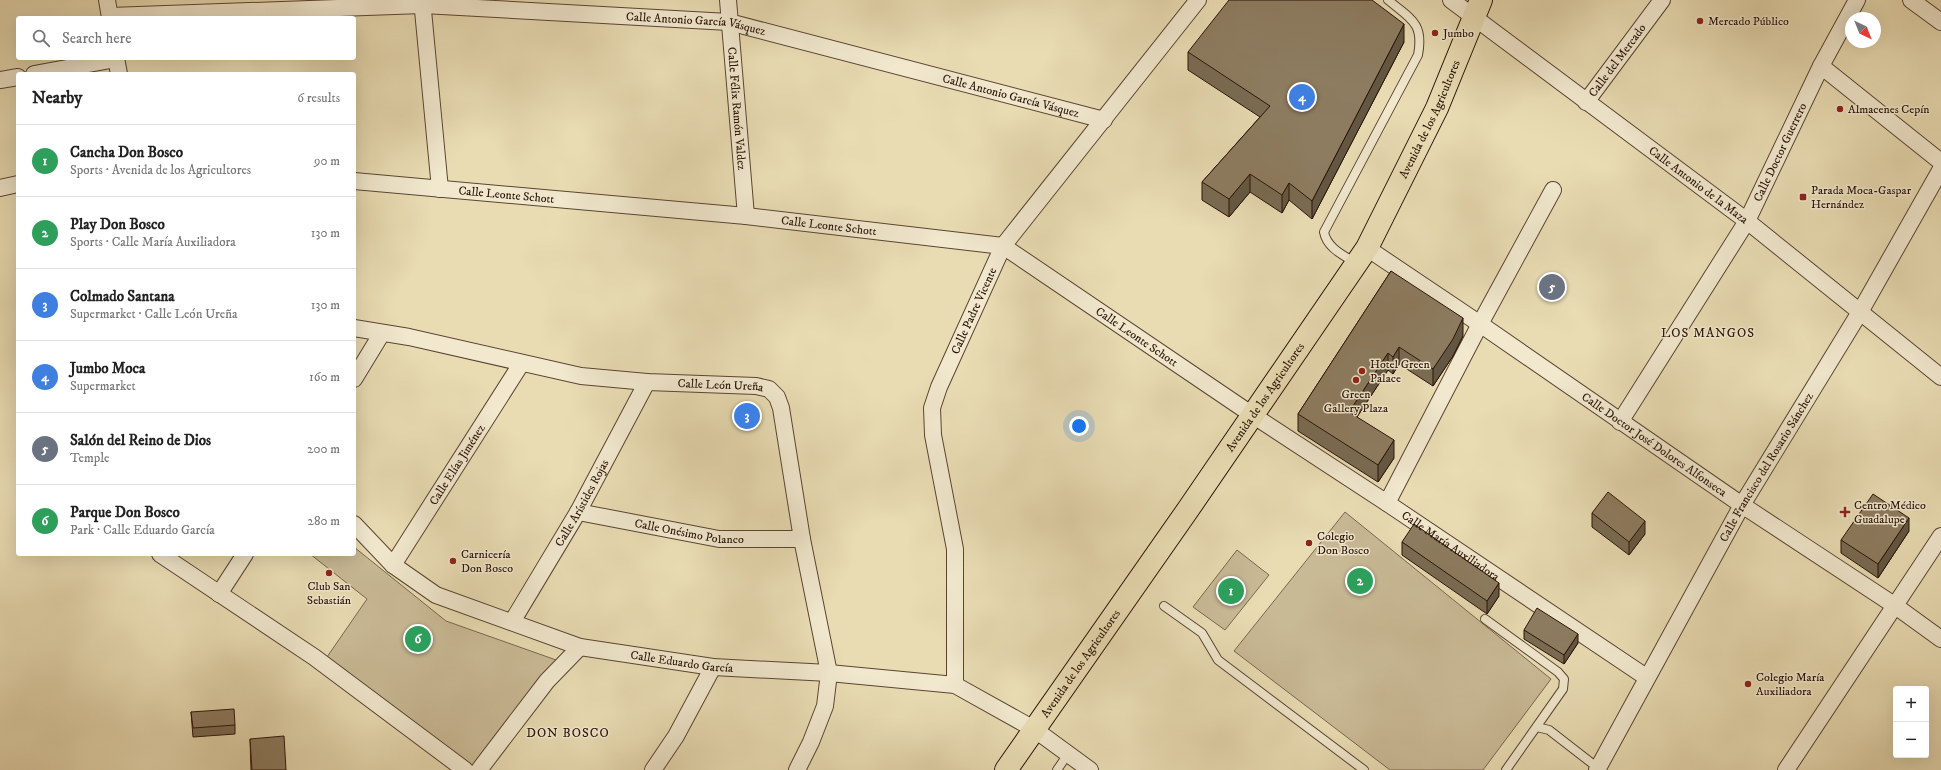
<!DOCTYPE html>
<html lang="en">
<head>
<meta charset="utf-8">
<style>
	:root { --surface:#fff; --page:#f2f2f2; --text:#222; --muted:#767676; --line:#e0e0e0; --accent:#d93025 }
	body { margin:0; font-family:"IM FELL DW Pica",serif; background:var(--page); color:var(--text) }
	.controls { position:absolute; right:12px; bottom:12px; display:grid; overflow:hidden; border-radius:4px; box-shadow:0 4px 16px #0002 }
	.controls button { width:36px; height:36px; display:grid; place-items:center; padding:0; border:0; border-bottom:1px solid var(--line); background:var(--surface); color:var(--text); font:20px sans-serif }
	.compass { position:absolute; left:1845px; top:12px; width:36px; height:36px; border-radius:50%; background:var(--surface); box-shadow:0 4px 16px #0002; rotate:137deg }
	.you { position:absolute; left:1079px; top:426px; width:14px; height:14px; margin:-10px; border:3px solid #fff; border-radius:50%; background:#1a73e8; box-shadow:0 0 0 6px #1a73e833 }
	.badge { display:grid; place-items:center; width:26px; height:26px; border-radius:50%; background:var(--accent); color:#fff; font-size:13px; font-weight:700 }
	.pin { position:absolute; translate:-50% -50%; border:2px solid #fff; box-shadow:0 1px 4px #0006 }
	.list { margin:0; padding:0; list-style:none }
	h2 { display:flex; justify-content:space-between; align-items:center; height:52px; margin:0; padding:0 16px; font-size:17px }
	h2 small { font-size:13px; font-weight:400; color:var(--muted) }
	.list li { display:grid; grid-template-columns:26px 1fr auto; gap:12px; align-items:center; box-sizing:border-box; height:72px; padding:0 16px; border-top:1px solid var(--line) }
	.list b { display:block; font-size:15px; white-space:nowrap }
	.list p { margin:0; font-size:13px; white-space:nowrap; color:var(--muted) }
	.list em { font-size:13px; font-style:normal; color:var(--muted) }
	.icon { flex:none; width:22px; height:22px; fill:none; stroke:currentColor; stroke-width:2; stroke-linecap:round; stroke-linejoin:round }
	.map { position:relative; flex:none; width:1941px; height:770px; overflow:hidden }
	.search { position:absolute; background:var(--surface); box-shadow:0 4px 16px #0002; left:16px; top:16px; width:340px; height:44px; display:flex; align-items:center; gap:10px; box-sizing:border-box; padding:0 14px; border-radius:4px; color:var(--muted); font-size:15px }
	.panel { position:absolute; background:var(--surface); box-shadow:0 4px 16px #0002; left:16px; top:72px; width:340px; height:484px; border-radius:4px }
	.map>svg:first-child { display:block }
	.green { fill:#c9ba96; stroke:#7a664e }
	.lines { fill:none; stroke-linecap:round; stroke-linejoin:round }
	.service-casing { stroke:#5a4532; stroke-width:10 }
	.minor-casing { stroke:#5a4532; stroke-width:18 }
	.primary-casing { stroke:#2a1307; stroke-width:24 }
	.service { stroke:#f1e8ce; stroke-width:8 }
	.minor { stroke:#f1e8ce; stroke-width:16 }
	.primary { stroke:#e9dcb3; stroke-width:22 }
	.wall { fill:#796b53; stroke:#2a1307 }
	.shaded-wall { fill:#635743; stroke:#2a1307 }
	.building { fill:#8d7c60; stroke:#2a1307 }
	.poi-dot { fill:#8f2418; stroke:#f1e8ce; stroke-width:1.5 }
	.labels { text-anchor:middle; dominant-baseline:central; stroke-width:3; stroke-linejoin:round; paint-order:stroke }
	.poi-label { font-size:12px; fill:#2a1307; stroke:#f1e8ce; text-anchor:start }
	.street-label { font-size:12px; fill:#2a1307; stroke:#f1e8ce }
	.neighbourhood-label { font-size:13px; letter-spacing:1px; fill:#2a1307; stroke:#f1e8ce }
</style>
</head>
<body>
<div class="map">
<svg width="1941" height="770" viewBox="0 0 1941 770">
	<rect width="100%" height="100%" fill="#e9dcb3"/>
	<filter id="stains"><feTurbulence type="fractalNoise" baseFrequency=".005" numOctaves="4"/><feColorMatrix values="0 0 0 0 .2 0 0 0 0 .09 0 0 0 0 .02 0 0 0 .5 -.17"/></filter>
	<radialGradient id="worn" r=".72"><stop offset=".6" stop-color="#630" stop-opacity="0"/><stop offset="1" stop-color="#630" stop-opacity=".3"/></radialGradient>
	<g class="green">
		<path d="M1345 512 1551 679 1483 770H1390L1234 651Z"/>
		<path d="M354 547 446 621 559 661 472 766 327 657 367 599 310 554H354Z"/>
		<path d="M1237 550 1269 575 1225 630 1193 607Z"/>
	</g>
	<g class="lines">
		<defs>
			<g id="service">
				<path d="M1356 263C1343 255 1327 248 1324 232L1418 55C1424 23 1411 19 1388 0"/>
				<path d="M1164 606 1202 633 1218 660 1364 770"/>
				<path d="M1485 619 1558 672 1564 679 1563 689 1506 770"/>
				<path d="M1537 727 1549 730 1598 768"/>
				<path d="M1057 770 1068 754"/>
			</g>
			<g id="minor">
				<path d="M107 0 110 18"/>
				<path d="M422 0 440 189"/>
				<path id="s1" d="M728 0 746 216"/>
				<path id="s2" d="M1451 0 1747 221 1941 377"/>
				<path d="M1911 0 1941 22"/>
				<path id="s3" d="M110 16 423 5 729 22 1104 120"/>
				<path d="M116 58 119 74"/>
				<path d="M1821 66 1941 162"/>
				<path d="M34 74 116 59"/>
				<path d="M0 80 18 77"/>
				<path id="s4" d="M1586 102 1662 0"/>
				<path id="s5" d="M354 181 746 216 1003 246 1254 416 1387 503 1646 677"/>
				<path d="M0 188 18 184"/>
				<path id="s6" d="M1367 248 1480 324 1742 505 1894 605 1941 639"/>
				<path id="s7" d="M354 328 409 337 581 376 647 382 756 386 769 389 777 397 781 408 802 539 829 673 825 706 811 742 797 770"/>
				<path d="M354 379 382 333"/>
				<path id="s8" d="M1620 422 1747 221 1821 66 1857 0"/>
				<path d="M1387 503 1480 324 1553 190"/>
				<path id="s9" d="M578 512 719 539H802"/>
				<path id="s10" d="M354 524 393 565 436 595 580 647 713 667 829 673 955 685 1034 729 1090 770"/>
				<path d="M160 554 314 657 465 770"/>
				<path id="s11" d="M393 565 521 364"/>
				<path d="M219 594 245 554"/>
				<path id="s12" d="M512 622 578 512 647 382"/>
				<path id="s13" d="M955 685V549L933 435 932 408 939 387 1003 246 1198 0"/>
				<path d="M479 770 547 681 580 647"/>
				<path d="M653 770 676 736 713 667"/>
				<path id="s14" d="M1597 770 1742 505 1860 312 1941 169"/>
				<path d="M1786 770 1941 536"/>
			</g>
			<g id="primary">
				<path id="s15" d="M1006 770 1187 511 1367 248 1437 108 1481 0"/>
			</g>
		</defs>
		<use href="#service" class="service-casing"/>
		<use href="#minor" class="minor-casing"/>
		<use href="#primary" class="primary-casing"/>
		<use href="#service" class="service"/>
		<use href="#minor" class="minor"/>
		<use href="#primary" class="primary"/>
	</g>
	<g class="wall">
		<path d="M1404 42 1312 219 1289 200 1282 213 1250 192 1229 217 1202 200V182L1260 117 1188 70V52Z"/>
		<path d="M1391 271 1463 336 1453 356 1433 386 1399 364 1393 374 1388 370 1357 417 1394 458 1378 482 1298 431V414Z"/>
		<path d="M1592 513 1645 534 1629 555 1592 527Z"/>
		<path d="M1909 531 1878 578 1841 553V540Z"/>
		<path d="M1402 542 1499 596 1487 614 1402 555Z"/>
		<path d="M1524 630 1578 643 1564 664 1524 639Z"/>
		<path d="M191 712 235 725V734L193 737Z"/>
		<path d="M250 739 286 770H251Z"/>
	</g>
	<g class="shaded-wall">
		<path d="M1404 24V42L1312 219V201Z"/>
		<path d="M1250 174V192L1229 217V199Z"/>
		<path d="M1289 183V200L1282 213V195Z"/>
		<path d="M1463 318V336L1453 356 1433 386V369Z"/>
		<path d="M1399 347V364L1393 374V357Z"/>
		<path d="M1388 353V370L1349 429V412Z"/>
		<path d="M1394 440V458L1378 482V465Z"/>
		<path d="M1909 518V531L1878 578V564Z"/>
		<path d="M1645 521V534L1629 555V542Z"/>
		<path d="M1499 583V596L1487 614V601Z"/>
		<path d="M1578 634V643L1564 664V655Z"/>
	</g>
	<g class="building">
		<path d="M1229 0H1372L1404 24 1312 201 1289 183 1282 195 1250 174 1229 199 1202 182 1270 106 1188 52Z"/>
		<path d="M1391 271 1463 318 1453 339 1433 369 1399 347 1393 357 1388 353 1349 412 1394 440 1378 465 1298 414Z"/>
		<path d="M1608 492 1645 521 1629 542 1592 513Z"/>
		<path d="M1873 494 1909 518 1878 564 1841 540Z"/>
		<path d="M1414 524 1499 583 1487 601 1402 542Z"/>
		<path d="M1537 608 1578 634 1564 655 1524 630Z"/>
		<path d="M234 709 235 725 193 728 191 712Z"/>
		<path d="M284 736 286 770H252L250 739Z"/>
	</g>
	<g class="poi-dot">
		<circle cx="1700" cy="21" r="4"/>
		<circle cx="1435" cy="33" r="4"/>
		<circle cx="1840" cy="109" r="4"/>
		<rect x="1799" y="193" width="8" height="8" rx="2"/>
		<circle cx="1362" cy="371" r="4"/>
		<circle cx="1356" cy="380" r="4"/>
		<path d="M1843 506h4v4h4v4h-4v4h-4v-4h-4v-4h4z"/>
		<circle cx="1309" cy="543" r="4"/>
		<circle cx="453" cy="561" r="4"/>
		<circle cx="329" cy="573" r="4"/>
		<circle cx="1748" cy="684" r="4"/>
	</g>
	<g class="labels">
		<g class="poi-label">
			<text x="1708" y="21">Mercado Público</text>
			<text x="1443" y="33">Jumbo</text>
			<text x="1848" y="109">Almacenes Cepín</text>
			<text x="1811" y="190">Parada Moca-Gaspar<tspan x="1811" dy="14">Hernández</tspan></text>
			<text x="1370" y="364">Hotel Green<tspan x="1370" dy="14">Palace</tspan></text>
			<text x="1356" y="394" text-anchor="middle">Green<tspan x="1356" dy="14">Gallery Plaza</tspan></text>
			<text x="1854" y="505">Centro Médico<tspan x="1854" dy="14">Guadalupe</tspan></text>
			<text x="1317" y="536">Colegio<tspan x="1317" dy="14">Don Bosco</tspan></text>
			<text x="461" y="554">Carnicería<tspan x="461" dy="14">Don Bosco</tspan></text>
			<text x="329" y="586" text-anchor="middle">Club San<tspan x="329" dy="14">Sebastián</tspan></text>
			<text x="1756" y="677">Colegio María<tspan x="1756" dy="14">Auxiliadora</tspan></text>
		</g>
		<g class="street-label">
			<text stroke="none"><textPath href="#s3" startOffset="587">Calle Antonio García Vásquez</textPath></text>
			<text stroke="none"><textPath href="#s4" startOffset="52">Calle del Mercado</textPath></text>
			<text stroke="none"><textPath href="#s3" startOffset="911">Calle Antonio García Vásquez</textPath></text>
			<text stroke="none"><textPath href="#s1" startOffset="109">Calle Félix Ramón Valdez</textPath></text>
			<text stroke="none"><textPath href="#s15" startOffset="778">Avenida de los Agricultores</textPath></text>
			<text stroke="none"><textPath href="#s8" startOffset="314">Calle Doctor Guerrero</textPath></text>
			<text stroke="none"><textPath href="#s2" startOffset="309">Calle Antonio de la Maza</textPath></text>
			<text stroke="none"><textPath href="#s5" startOffset="153">Calle Leonte Schott</textPath></text>
			<text stroke="none"><textPath href="#s5" startOffset="477">Calle Leonte Schott</textPath></text>
			<text stroke="none"><textPath href="#s13" startOffset="385">Calle Padre Vicente</textPath></text>
			<text stroke="none"><textPath href="#s5" startOffset="814">Calle Leonte Schott</textPath></text>
			<text stroke="none"><textPath href="#s7" startOffset="372">Calle León Ureña</textPath></text>
			<text stroke="none"><textPath href="#s15" startOffset="454">Avenida de los Agricultores</textPath></text>
			<text stroke="none"><textPath href="#s6" startOffset="348">Calle Doctor José Dolores Alfonseca</textPath></text>
			<text stroke="none"><textPath href="#s11" startOffset="119">Calle Elías Jiménez</textPath></text>
			<text stroke="none"><textPath href="#s14" startOffset="347">Calle Francisco del Rosario Sánchez</textPath></text>
			<text stroke="none"><textPath href="#s12" startOffset="138">Calle Arístides Rojas</textPath></text>
			<text stroke="none"><textPath href="#s9" startOffset="113">Calle Onésimo Polanco</textPath></text>
			<text stroke="none"><textPath href="#s5" startOffset="1191">Calle María Auxiliadora</textPath></text>
			<text stroke="none"><textPath href="#s10" startOffset="365">Calle Eduardo García</textPath></text>
			<text stroke="none"><textPath href="#s15" startOffset="130">Avenida de los Agricultores</textPath></text>
		</g>
		<g class="neighbourhood-label">
			<text x="1708" y="333">LOS MANGOS</text>
			<text x="568" y="733">DON BOSCO</text>
		</g>
	</g>
	<rect width="100%" height="100%" filter="url(#stains)"/>
	<rect width="100%" height="100%" fill="url(#worn)"/>
</svg>
<div class="controls">
<button>+</button>
<button>−</button>
</div>
<svg class="compass" viewBox="-18 -18 36 36"><path d="M0-13l5 13h-10z" fill="#e53935"/><path d="M0 13l5-13h-10z" fill="#767676"/></svg>
<div class="you"></div>
<div class="pin badge" style="left:1231px;top:591px;background:#2e9e5b">1</div>
<div class="pin badge" style="left:1360px;top:581px;background:#2e9e5b">2</div>
<div class="pin badge" style="left:747px;top:416px;background:#3f7fe0">3</div>
<div class="pin badge" style="left:1302px;top:97px;background:#3f7fe0">4</div>
<div class="pin badge" style="left:1552px;top:287px;background:#6b7280">5</div>
<div class="pin badge" style="left:418px;top:639px;background:#2e9e5b">6</div>
<div class="search"><svg class="icon" aria-label="search" viewBox="0 0 24 24"><circle cx="10" cy="10" r="6"/><path d="M15 15l6 6"/></svg>Search here</div>
<section class="panel">
<h2>Nearby<small>6 results</small></h2>
<ul class="list">
<li><span class="badge" style="background:#2e9e5b">1</span><div><b>Cancha Don Bosco</b><p>Sports · Avenida de los Agricultores</p></div><em>90 m</em></li>
<li><span class="badge" style="background:#2e9e5b">2</span><div><b>Play Don Bosco</b><p>Sports · Calle María Auxiliadora</p></div><em>130 m</em></li>
<li><span class="badge" style="background:#3f7fe0">3</span><div><b>Colmado Santana</b><p>Supermarket · Calle León Ureña</p></div><em>130 m</em></li>
<li><span class="badge" style="background:#3f7fe0">4</span><div><b>Jumbo Moca</b><p>Supermarket</p></div><em>160 m</em></li>
<li><span class="badge" style="background:#6b7280">5</span><div><b>Salón del Reino de Dios</b><p>Temple</p></div><em>200 m</em></li>
<li><span class="badge" style="background:#2e9e5b">6</span><div><b>Parque Don Bosco</b><p>Park · Calle Eduardo García</p></div><em>280 m</em></li>
</ul>
</section>
</div>
</body>
</html>
